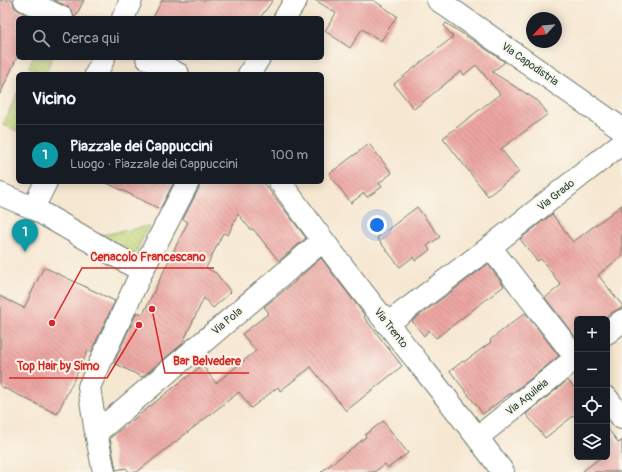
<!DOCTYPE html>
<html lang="it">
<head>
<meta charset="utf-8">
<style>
	:root { --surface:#171b24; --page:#242831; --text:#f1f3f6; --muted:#9ea1a6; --line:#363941; --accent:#c8321e }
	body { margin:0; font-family:Pangolin,sans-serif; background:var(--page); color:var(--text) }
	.controls { position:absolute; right:12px; bottom:12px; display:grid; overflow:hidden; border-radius:6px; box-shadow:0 2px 10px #0003 }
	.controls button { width:36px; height:36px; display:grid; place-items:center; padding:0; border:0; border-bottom:1px solid var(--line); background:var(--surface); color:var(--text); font:20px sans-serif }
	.compass { position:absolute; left:526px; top:12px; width:36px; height:36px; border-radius:50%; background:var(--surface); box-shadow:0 2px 10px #0003; rotate:244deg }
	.you { position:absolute; left:377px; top:225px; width:14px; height:14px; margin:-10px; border:3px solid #fff; border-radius:50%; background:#1a73e8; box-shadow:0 0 0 6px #1a73e833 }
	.badge { display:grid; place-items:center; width:26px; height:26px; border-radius:50%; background:var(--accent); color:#fff; font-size:13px; font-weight:700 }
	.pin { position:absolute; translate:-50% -33px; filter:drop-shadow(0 1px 2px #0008) }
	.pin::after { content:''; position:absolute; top:21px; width:14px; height:12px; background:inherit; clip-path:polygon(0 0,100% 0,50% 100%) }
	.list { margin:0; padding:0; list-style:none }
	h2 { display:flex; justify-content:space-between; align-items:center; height:52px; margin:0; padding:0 16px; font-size:17px }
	h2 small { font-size:13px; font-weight:400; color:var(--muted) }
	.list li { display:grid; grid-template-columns:26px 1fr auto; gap:12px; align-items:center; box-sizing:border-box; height:60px; padding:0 16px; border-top:1px solid var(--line) }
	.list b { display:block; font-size:15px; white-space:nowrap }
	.list p { margin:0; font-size:13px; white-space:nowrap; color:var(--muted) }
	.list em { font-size:13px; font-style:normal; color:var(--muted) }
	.icon { flex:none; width:22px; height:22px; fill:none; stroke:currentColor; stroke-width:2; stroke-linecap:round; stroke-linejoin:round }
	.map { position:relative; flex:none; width:622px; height:472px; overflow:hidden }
	.search { position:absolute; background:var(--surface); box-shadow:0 2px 10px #0003; left:16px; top:16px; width:308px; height:44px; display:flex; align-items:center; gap:10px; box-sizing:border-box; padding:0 14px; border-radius:6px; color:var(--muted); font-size:15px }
	.panel { position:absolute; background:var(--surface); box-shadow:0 2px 10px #0003; left:16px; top:72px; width:308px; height:112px; border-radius:6px }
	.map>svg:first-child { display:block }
	.grass { fill:url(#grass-dots); stroke:#708856 }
	.building { fill:url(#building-back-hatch) }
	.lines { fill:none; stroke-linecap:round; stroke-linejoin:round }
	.street-casing { stroke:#6a786b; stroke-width:24 }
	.street { stroke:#fff; stroke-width:22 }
	.labels { text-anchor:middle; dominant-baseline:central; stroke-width:4; stroke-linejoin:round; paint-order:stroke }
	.street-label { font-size:11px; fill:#1f3d34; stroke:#fbf7ec }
	.leader { fill:none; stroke:#d62828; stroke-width:1.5 }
	.callout-dot { fill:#d62828; stroke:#fbf7ec; stroke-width:1.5 }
	.callout-label { font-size:12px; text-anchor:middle; font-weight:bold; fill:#d62828; stroke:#fbf7ec; stroke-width:4; stroke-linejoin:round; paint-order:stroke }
</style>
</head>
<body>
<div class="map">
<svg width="622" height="472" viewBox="0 0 622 472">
	<defs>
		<pattern id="grass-dots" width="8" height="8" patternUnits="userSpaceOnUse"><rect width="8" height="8" fill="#c1d478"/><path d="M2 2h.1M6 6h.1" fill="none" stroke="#a5b768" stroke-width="1.8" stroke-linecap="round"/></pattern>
		<pattern id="building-back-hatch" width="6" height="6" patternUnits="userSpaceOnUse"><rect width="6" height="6" fill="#eda6a2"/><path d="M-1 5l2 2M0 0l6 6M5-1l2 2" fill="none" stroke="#bf8885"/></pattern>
	</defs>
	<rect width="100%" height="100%" fill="#fbf7ec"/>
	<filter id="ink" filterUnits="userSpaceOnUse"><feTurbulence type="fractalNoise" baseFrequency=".025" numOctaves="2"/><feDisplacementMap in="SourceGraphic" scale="8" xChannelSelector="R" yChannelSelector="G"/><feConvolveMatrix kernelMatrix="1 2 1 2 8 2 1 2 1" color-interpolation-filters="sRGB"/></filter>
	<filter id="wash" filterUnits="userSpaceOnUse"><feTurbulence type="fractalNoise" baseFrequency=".012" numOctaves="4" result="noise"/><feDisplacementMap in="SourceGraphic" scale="16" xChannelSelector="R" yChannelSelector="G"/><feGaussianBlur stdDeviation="0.9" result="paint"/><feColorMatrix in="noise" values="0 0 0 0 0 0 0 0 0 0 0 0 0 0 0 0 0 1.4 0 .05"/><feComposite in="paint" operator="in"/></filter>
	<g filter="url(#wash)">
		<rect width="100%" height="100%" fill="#f6e7d1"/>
		<g class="grass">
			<path d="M33 58H52L45 74 29 67Z"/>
			<path d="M18 91V131L3 125Z"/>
			<path d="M149 226 134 256 97 236Z"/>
		</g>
		<g id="blocks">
			<g class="building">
				<path d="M0 0H13L14 7 19 11 33 18H18V55L0 94Z"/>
				<path d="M54 0H84L75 18H74L72 11 68 7Z"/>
				<path d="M162 0H273L260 18H153Z"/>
				<path d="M315 0H373L397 16 381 41 362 29 350 48 325 31 336 13Z"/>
				<path d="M446 23 477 43 505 62 492 72 538 101 548 114 501 149 519 172 488 196 443 138 500 94 476 65 464 75 461 71 414 109 394 84 453 37 444 26Z"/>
				<path d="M369 144 392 173 379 183 382 187 367 197 364 193 351 203 329 174Z"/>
				<path d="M105 182H174L160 209Z"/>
				<path d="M200 182H263L306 238 279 261 253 229 251 230 238 214 228 235 223 233 206 268 216 273 231 292 213 308 204 298 182 344 142 377 114 363 137 312 143 314 171 256 188 222 183 219 199 188Z"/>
				<path d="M622 205V256L598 275 622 305V308L614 311 604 319H577V339L545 298 561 285 541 259 537 261 520 239 552 214 573 242Z"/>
				<path d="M417 207 440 237 427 246 430 250 415 261 413 257 400 267 377 238Z"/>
				<path d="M321 258 365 316 364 317 402 366 346 411 311 367 280 391 278 387 251 408 239 392 137 472H129L126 468 116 470 110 438 202 365 216 383 256 351 242 334 269 313 264 307 295 282V281Z"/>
				<path d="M488 264 504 286 436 338 429 330 424 336 412 321Z"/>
				<path d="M44 267 115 301 91 352 88 351 57 414 0 386V296L24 308Z"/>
				<path d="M525 313 559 356 511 394V393L483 414 450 371 463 361 464 362 491 342 490 340Z"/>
				<path d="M568 380 577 391V413L545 438 526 414Z"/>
				<path d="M383 421 408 453 388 468 385 464 374 472H321L366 437 365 435Z"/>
				<path d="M607 428 619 443 622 440V472H582L601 457H607Z"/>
			</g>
		</g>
	</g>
	<g filter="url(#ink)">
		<use href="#blocks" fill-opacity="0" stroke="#6a786b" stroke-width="1"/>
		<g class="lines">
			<defs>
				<g id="street">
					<path d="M25 0 62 18"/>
					<path d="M438 0 622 129"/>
					<path d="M123 18 131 0"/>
					<path d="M285 18 296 0"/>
					<path d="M147 58 178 74"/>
					<path d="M96 74 104 58"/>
					<path d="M249 74 259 58"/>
					<path d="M280 182C315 230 350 277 387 323 426 373 466 421 503 472"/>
					<path d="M0 194 33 208 142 271"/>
					<path d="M33 208 46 182"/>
					<path d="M490 247 577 359"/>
					<path d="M387 324 490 247 622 143"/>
					<path d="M607 333 622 321"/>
					<path d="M607 398 622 418"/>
					<path d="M96 433 322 241"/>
					<path d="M478 437 577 357"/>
					<path d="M104 472 96 433 89 387 142 271 188 182"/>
				</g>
			</defs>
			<use href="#street" class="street-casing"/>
			<use href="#street" class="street"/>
		</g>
	</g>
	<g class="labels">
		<g class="street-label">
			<text transform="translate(530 64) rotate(35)">Via Capodistria</text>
			<text transform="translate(556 195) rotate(-38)">Via Grado</text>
			<text transform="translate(227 321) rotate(-40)">Via Pola</text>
			<text transform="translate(391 328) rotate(52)">Via Trento</text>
			<text transform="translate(527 397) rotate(-39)">Via Aquileia</text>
		</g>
	</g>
	<path class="leader" d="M52 323L82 268H214M152 309L165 373H249M139 325L107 378H9"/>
	<g class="callout-dot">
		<circle cx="52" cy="323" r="4"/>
		<circle cx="152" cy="309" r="4"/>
		<circle cx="139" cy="325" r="4"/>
	</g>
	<g class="callout-label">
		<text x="148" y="261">Cenacolo Francescano</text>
		<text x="207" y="365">Bar Belvedere</text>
		<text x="58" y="370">Top Hair by Simo</text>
	</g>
</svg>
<div class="controls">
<button>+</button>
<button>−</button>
<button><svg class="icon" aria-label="locate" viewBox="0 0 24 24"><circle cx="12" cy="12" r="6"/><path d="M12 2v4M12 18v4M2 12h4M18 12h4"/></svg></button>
<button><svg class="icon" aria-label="layers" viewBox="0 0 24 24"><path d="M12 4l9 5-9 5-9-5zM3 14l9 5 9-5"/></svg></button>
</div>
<svg class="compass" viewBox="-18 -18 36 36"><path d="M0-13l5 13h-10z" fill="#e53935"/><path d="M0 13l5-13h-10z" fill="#9ea1a6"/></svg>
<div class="you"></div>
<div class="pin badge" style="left:25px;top:252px;background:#0f9aa8">1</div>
<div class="search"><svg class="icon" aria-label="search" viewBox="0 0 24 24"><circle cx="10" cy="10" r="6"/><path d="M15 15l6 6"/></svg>Cerca qui</div>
<section class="panel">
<h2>Vicino<small></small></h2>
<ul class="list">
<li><span class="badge" style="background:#0f9aa8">1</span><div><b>Piazzale dei Cappuccini</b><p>Luogo · Piazzale dei Cappuccini</p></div><em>100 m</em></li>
</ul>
</section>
</div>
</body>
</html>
